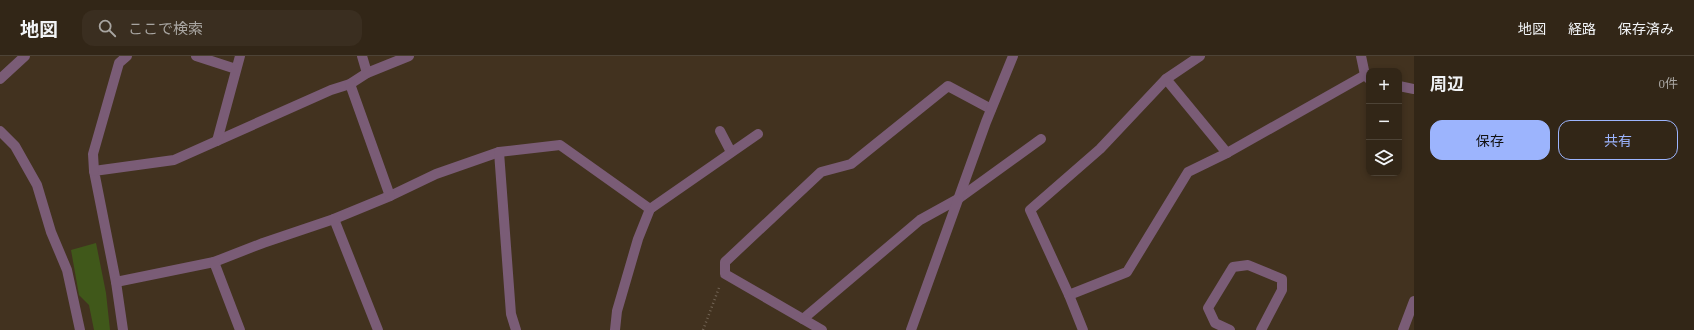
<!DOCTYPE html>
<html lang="ja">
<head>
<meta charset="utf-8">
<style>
	:root { --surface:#322617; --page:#3a2e20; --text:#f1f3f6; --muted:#a8a5a1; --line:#4d4336; --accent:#9cb4fd }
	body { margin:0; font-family:"Times New Roman","Noto Sans JP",serif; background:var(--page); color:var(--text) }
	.controls { position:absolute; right:12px; top:12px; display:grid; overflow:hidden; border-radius:8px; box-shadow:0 2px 6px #0003 }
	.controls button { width:36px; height:36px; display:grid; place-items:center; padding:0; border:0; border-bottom:1px solid var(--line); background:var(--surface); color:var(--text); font:20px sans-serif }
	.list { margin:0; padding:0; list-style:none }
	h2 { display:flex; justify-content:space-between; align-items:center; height:52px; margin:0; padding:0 16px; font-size:17px }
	h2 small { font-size:13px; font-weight:400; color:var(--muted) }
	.actions { display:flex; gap:8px; padding:12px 16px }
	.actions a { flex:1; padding:9px 0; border:1px solid var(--accent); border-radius:12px; text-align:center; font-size:14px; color:var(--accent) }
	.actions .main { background:var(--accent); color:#111 }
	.icon { flex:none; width:22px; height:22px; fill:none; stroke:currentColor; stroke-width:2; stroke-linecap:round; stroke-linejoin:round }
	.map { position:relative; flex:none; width:1414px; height:274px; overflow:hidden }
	header { display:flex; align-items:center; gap:24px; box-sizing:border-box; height:56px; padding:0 20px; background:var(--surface); border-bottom:1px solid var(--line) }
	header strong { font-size:19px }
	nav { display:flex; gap:22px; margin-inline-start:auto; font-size:14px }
	.search { width:280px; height:36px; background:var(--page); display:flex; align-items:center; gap:10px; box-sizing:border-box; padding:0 14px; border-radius:12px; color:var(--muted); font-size:15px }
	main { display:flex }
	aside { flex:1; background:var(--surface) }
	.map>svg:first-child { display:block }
	.green { fill:#40581a }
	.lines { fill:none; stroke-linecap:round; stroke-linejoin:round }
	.path { stroke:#736555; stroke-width:2.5; stroke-dasharray:1 3; stroke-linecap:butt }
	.minor { stroke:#7a5c76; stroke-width:10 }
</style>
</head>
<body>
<header>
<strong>地図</strong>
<div class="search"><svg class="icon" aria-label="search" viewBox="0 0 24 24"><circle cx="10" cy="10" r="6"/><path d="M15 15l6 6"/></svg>ここで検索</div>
<nav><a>地図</a><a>経路</a><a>保存済み</a></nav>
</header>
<main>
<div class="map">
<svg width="1414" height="274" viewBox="0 0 1414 274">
	<rect width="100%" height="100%" fill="#42321f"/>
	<path class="green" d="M96 187 106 237 110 274H94L89 249 79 239 71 194Z"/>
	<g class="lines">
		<path class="path" d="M703 274 719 232"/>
		<g class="minor">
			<path d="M196 0 236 13"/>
			<path d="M362 0 367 17"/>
			<path d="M409 0 367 17 350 28 331 34 174 104 94 115 116 226 214 206 263 187 334 163 390 140 436 118 499 96 560 89 650 153"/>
			<path d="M1200 0 1166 23 1227 97 1365 19 1369 23"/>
			<path d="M1361 0 1365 19"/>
			<path d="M0 23 25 0"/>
			<path d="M350 28 390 140"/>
			<path d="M1399 30 1414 33"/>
			<path d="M0 75 15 90 37 129 51 176 67 214 80 274"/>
			<path d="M720 75 731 96"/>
			<path d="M217 85 240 0"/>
			<path d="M499 96 511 258 516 274"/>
			<path d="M94 115 93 98 119 7 127 0"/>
			<path d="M334 163 378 274"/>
			<path d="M214 206 240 274"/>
			<path d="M116 226 123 274"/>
			<path d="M1069 239 1127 216 1188 116 1227 97"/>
			<path d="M803 263 920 164 958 143 1041 83"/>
			<path d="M615 274 617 255 638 183 650 153 758 78"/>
			<path d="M822 274 725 218V206L821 116 851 108 948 30 991 53"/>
			<path d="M911 274 986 66 1013 0"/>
			<path d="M1083 274 1069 239 1030 154 1100 93 1166 23"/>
			<path d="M1230 274 1215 267 1208 252 1233 211 1248 209 1282 223V234L1261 274"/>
			<path d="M1403 274 1414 245"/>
		</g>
	</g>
</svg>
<div class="controls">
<button>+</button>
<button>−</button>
<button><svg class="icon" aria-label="layers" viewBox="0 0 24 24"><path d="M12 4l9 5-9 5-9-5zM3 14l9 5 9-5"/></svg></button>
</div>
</div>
<aside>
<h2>周辺<small>0件</small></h2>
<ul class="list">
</ul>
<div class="actions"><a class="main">保存</a><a>共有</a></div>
</aside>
</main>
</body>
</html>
